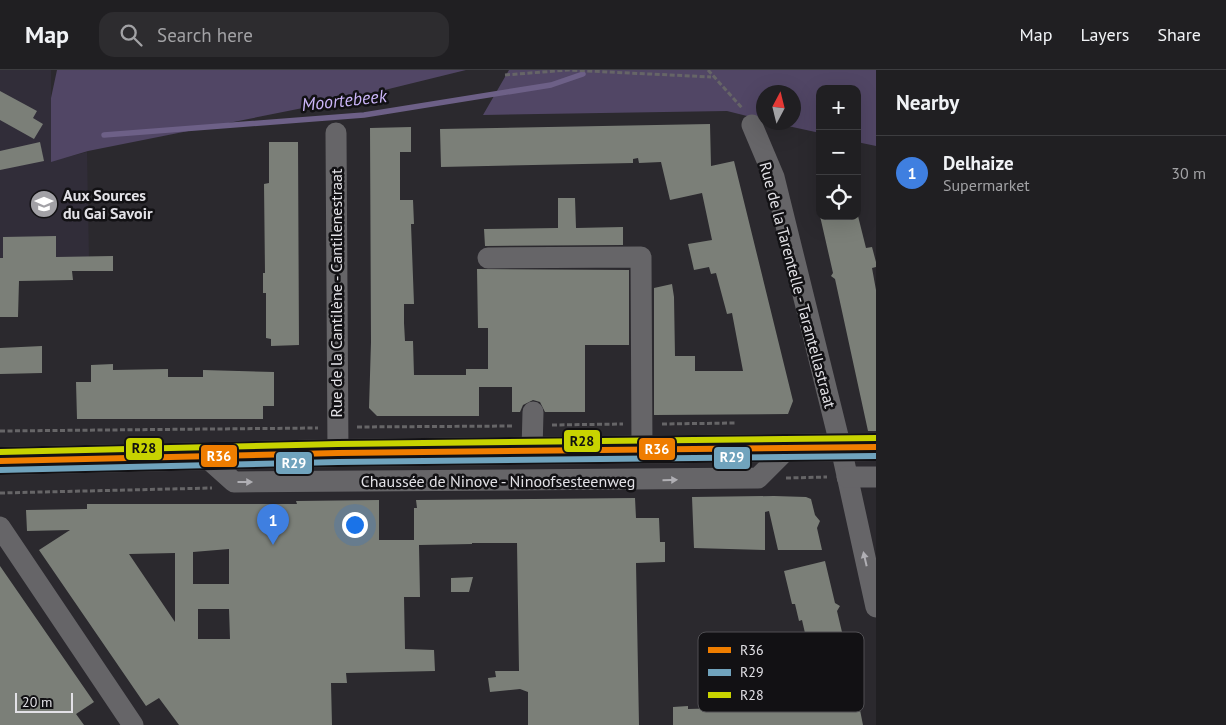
<!DOCTYPE html>
<html lang="en">
<head>
<meta charset="utf-8">
<style>
	:root { --surface:#201f22; --page:#2d2c2f; --text:#f1f3f6; --muted:#a2a2a5; --line:#3d3d40; --accent:#bca0f2 }
	body { margin:0; font-family:"PT Sans",sans-serif; background:var(--page); color:var(--text) }
	.controls { position:absolute; right:15px; top:15px; display:grid; overflow:hidden; border-radius:10px; box-shadow:0 5px 20px #0002 }
	.controls button { width:45px; height:45px; display:grid; place-items:center; padding:0; border:0; border-bottom:1px solid var(--line); background:var(--surface); color:var(--text); font:25px sans-serif }
	.compass { position:absolute; left:756px; top:15px; width:45px; height:45px; border-radius:50%; background:var(--surface); box-shadow:0 5px 20px #0002; rotate:7deg }
	.scale { position:absolute; left:15px; bottom:12px; width:58px; box-sizing:border-box; padding-left:5px; border:2px solid #e2e1e6; border-top:0; font-size:14px; line-height:18px; white-space:nowrap; color:#e2e1e6; -webkit-text-stroke:4px #121114; paint-order:stroke }
	.you { position:absolute; left:354px; top:454px; width:18px; height:18px; margin:-12px; border:4px solid #fff; border-radius:50%; background:#1a73e8; box-shadow:0 0 0 8px #1a73e833 }
	.badge { display:grid; place-items:center; width:32px; height:32px; border-radius:50%; background:var(--accent); color:#fff; font-size:16px; font-weight:700 }
	.pin { position:absolute; translate:-50% -41px; filter:drop-shadow(0 1px 2px #0008) }
	.pin::after { content:''; position:absolute; top:26px; width:18px; height:15px; background:inherit; clip-path:polygon(0 0,100% 0,50% 100%) }
	.list { margin:0; padding:0; list-style:none }
	h2 { display:flex; justify-content:space-between; align-items:center; height:65px; margin:0; padding:0 20px; font-size:21px }
	h2 small { font-size:16px; font-weight:400; color:var(--muted) }
	.list li { display:grid; grid-template-columns:32px 1fr auto; gap:15px; align-items:center; box-sizing:border-box; height:75px; padding:0 20px; border-top:1px solid var(--line) }
	.list b { display:block; font-size:19px; white-space:nowrap }
	.list p { margin:0; font-size:16px; white-space:nowrap; color:var(--muted) }
	.list em { font-size:16px; font-style:normal; color:var(--muted) }
	.icon { flex:none; width:28px; height:28px; fill:none; stroke:currentColor; stroke-width:2; stroke-linecap:round; stroke-linejoin:round }
	.map { position:relative; flex:none; width:876px; height:655px; overflow:hidden }
	header { display:flex; align-items:center; gap:30px; box-sizing:border-box; height:70px; padding:0 25px; background:var(--surface); border-bottom:1px solid var(--line) }
	header strong { font-size:24px }
	nav { display:flex; gap:28px; margin-inline-start:auto; font-size:18px }
	.search { width:350px; height:45px; background:var(--page); display:flex; align-items:center; gap:12px; box-sizing:border-box; padding:0 18px; border-radius:15px; color:var(--muted); font-size:19px }
	main { display:flex }
	aside { flex:1; background:var(--surface) }
	.map>svg:first-child { display:block }
	.built { fill:#312d39 }
	.green { fill:#514665 }
	.lines { fill:none; stroke-linecap:round; stroke-linejoin:round }
	.stream { stroke:#6d6087; stroke-width:5.5 }
	.building { fill:#7b7f78; fill-rule:evenodd }
	.path { stroke:#666567; stroke-width:3; stroke-dasharray:5 2.5; stroke-linecap:butt }
	.minor { stroke:#666568; stroke-width:21 }
	.major { stroke:#67666a; stroke-width:28 }
	.bus-1-casing { stroke:#121114; stroke-width:10 }
	.bus-2-casing { stroke:#121114; stroke-width:10 }
	.bus-3-casing { stroke:#121114; stroke-width:10 }
	.bus-1 { stroke:#ef7d00; stroke-width:6 }
	.bus-2 { stroke:#70a3bd; stroke-width:6 }
	.bus-3 { stroke:#c8d300; stroke-width:6 }
	.oneway { fill:#b0afb4 }
	.labels { text-anchor:middle; dominant-baseline:central; stroke-width:5; stroke-linejoin:round; paint-order:stroke }
	.poi-label { font-size:16px; font-weight:bold; fill:#e2e1e6; stroke:#121114; text-anchor:start }
	.street-label { font-size:16px; fill:#e2e1e6; stroke:#121114 }
	.water-label { font-size:18px; font-style:italic; fill:#ccb6fa; stroke:#121114 }
	.key { fill:#121114; stroke:#504f53; stroke-width:1 }
	.key-label { font-size:14px; fill:#e2e1e6 }
	.line-badge { stroke:#121114; stroke-width:2 }
	.badge-label { font-size:14px; text-anchor:middle; font-weight:bold; fill:#fff }
	.pale-badge-label { font-size:14px; text-anchor:middle; font-weight:bold; fill:#111 }
</style>
</head>
<body>
<header>
<strong>Map</strong>
<div class="search"><svg class="icon" aria-label="search" viewBox="0 0 24 24"><circle cx="10" cy="10" r="6"/><path d="M15 15l6 6"/></svg>Search here</div>
<nav><a>Map</a><a>Layers</a><a>Share</a></nav>
</header>
<main>
<div class="map">
<svg width="876" height="655" viewBox="0 0 876 655">
	<rect width="100%" height="100%" fill="#2b292e"/>
	<path class="built" d="M0 0H51V91L87 82 89 187 0 188Z"/>
	<g class="green">
		<path d="M57 0H466L348 29 88 81 51 92V28Z"/>
		<path d="M509 0H876V76L857 72V19H820V63L774 53 794 52V22H764L763 50 727 41 483 45Z"/>
	</g>
	<g class="lines">
		<path class="stream" d="M104 65 364 45 551 15 583 4"/>
	</g>
	<g class="building">
		<path d="M0 21 37 41 33 48 43 54 34 69 0 50Z"/>
		<path d="M710 54 711 96 734 91 793 331 788 344 654 345V218L672 214 674 227 675 286H695V301H743L732 243 727 244 716 203 711 204 709 197 694 200 688 174 712 170 702 123 670 130 661 92 639 93 638 88 633 89V93L441 97 440 59Z"/>
		<path d="M411 57V82H400V130H413L414 154H411L414 234H404V253L405 271H413L414 305H466V299H488V258H478L477 199 629 200V275H585V342H545L540 332 533 330 523 335 520 342H512V317H479V346H377L369 338 371 272 370 58Z"/>
		<path d="M40 72 44 91 0 100V81Z"/>
		<path d="M269 72H298L299 275 271 276V269L266 268V223H263V203H265L264 114 269 113Z"/>
		<path d="M558 128H575L576 158 623 157V175L485 176 484 159 558 158Z"/>
		<path d="M820 146H858L866 178 872 177 876 192V197L872 198 876 220V361H868L835 209 831 206 833 203Z"/>
		<path d="M56 166V187L113 186V201H72L73 210 19 211 18 247H0V188H3V167Z"/>
		<path d="M42 276V303L0 304V278Z"/>
		<path d="M113 294V300L168 299V307H203V300L274 302V336H263V349H77L76 312H91V295Z"/>
		<path d="M774 426 806 427 811 429 815 445 820 451 817 458 822 480H778L769 441 765 442V480L694 478 692 427Z"/>
		<path d="M635 428 636 448H659L660 472H665V492L636 493 639 655H528V622L520 619 490 622 488 608 496 607 495 601H519L517 473H472V474L419 475 420 527H404L405 579 434 580 435 601 346 603 347 613H331L332 655H179L159 628 146 636 39 480 70 460 27 461 26 440 87 439V434H297L296 431 379 430V470H414V438H417L416 430ZM229 479V514H193V482ZM175 483V552L129 484ZM198 539H229L230 569H198Z"/>
		<path d="M825 491 835 533 840 536 837 541 842 562 848 566 844 572 853 612 859 615 856 620 863 655H673V637L688 636V639L760 637V634H770L816 621 814 612 816 611 802 550 799 551 795 534H792L784 501Z"/>
		<path d="M0 496 94 632 76 644 84 655H0Z"/>
		<path d="M473 507 469 522H451V508Z"/>
	</g>
	<g class="lines">
		<g class="path">
			<path d="M708 0 743 39"/>
			<path d="M505 5 568 0 711 7"/>
			<path d="M662 354 735 353"/>
			<path d="M552 355 623 354"/>
			<path d="M357 357 513 356"/>
			<path d="M0 361 318 358"/>
			<path d="M786 408 827 407"/>
			<path d="M0 423 212 418"/>
		</g>
		<g class="minor">
			<path d="M752 55 774 107 841 378 876 537"/>
			<path d="M336 63 338 383"/>
			<path d="M488 188 641 187 642 381"/>
			<path d="M532 381 533 342"/>
			<path d="M206 387 234 412 758 408 787 379"/>
			<path d="M847 407H876"/>
			<path d="M0 457 133 655"/>
		</g>
		<path class="major" d="M0 391 338 383 876 377"/>
		<defs>
			<path id="bus-1" d="M0 391 338 383 876 377"/>
			<path id="bus-2" d="M0 400 338 392 876 386"/>
			<path id="bus-3" d="M0 382 338 374 876 368"/>
		</defs>
		<use href="#bus-1" class="bus-1-casing"/>
		<use href="#bus-2" class="bus-2-casing"/>
		<use href="#bus-3" class="bus-3-casing"/>
		<use href="#bus-1" class="bus-1"/>
		<use href="#bus-2" class="bus-2"/>
		<use href="#bus-3" class="bus-3"/>
	</g>
	<defs><path id="oneway-solid" d="M-6-.8H1V-3.2L6.5 0L1 3.2V.8H-6Z" transform="scale(1.25)"/></defs>
	<g class="oneway">
		<use href="#oneway-solid" transform="translate(670 410) rotate(-1)"/>
		<use href="#oneway-solid" transform="translate(245 412)"/>
		<use href="#oneway-solid" transform="translate(865 489) rotate(-103)"/>
	</g>
	<defs>
		<symbol id="school-disc" viewBox="-11 -11 22 22"><circle r="9.5" fill="#a2a1a6" stroke="#121114"/><path d="M0-5L7-2L0 1L-7-2ZM-4 1L0 2.5L4 1V4Q0 6-4 4Z" fill="#fff"/></symbol>
	</defs>
	<g fill-rule="evenodd">
		<use href="#school-disc" x="28" y="118" width="32" height="32"/>
	</g>
	<g class="labels">
		<g class="poi-label">
			<text x="63" y="125">Aux Sources<tspan x="63" dy="18">du Gai Savoir</tspan></text>
		</g>
		<g class="street-label">
			<text transform="translate(798 215) rotate(75)">Rue de la Tarentelle - Tarantellastraat</text>
			<text transform="translate(336 223) rotate(-90)">Rue de la Cantilène - Cantilenestraat</text>
			<text x="498" y="411">Chaussée de Ninove - Ninoofsesteenweg</text>
		</g>
		<g class="water-label">
			<text transform="translate(344 30) rotate(-6)">Moortebeek</text>
		</g>
	</g>
	<rect x="698" y="562" width="166" height="80" rx="8" class="key"/>
	<rect x="708" y="577" width="23" height="6" fill="#ef7d00"/>
	<rect x="708" y="599" width="23" height="7" fill="#70a3bd"/>
	<rect x="708" y="622" width="23" height="6" fill="#c8d300"/>
	<g class="key-label">
		<text x="740" y="585">R36</text>
		<text x="740" y="607">R29</text>
		<text x="740" y="630">R28</text>
	</g>
	<g class="line-badge">
		<rect x="563" y="359" width="38" height="24" rx="5" fill="#c8d300"/>
		<rect x="125" y="367" width="38" height="24" rx="5" fill="#c8d300"/>
		<rect x="638" y="367" width="38" height="24" rx="5" fill="#ef7d00"/>
		<rect x="200" y="374" width="38" height="24" rx="5" fill="#ef7d00"/>
		<rect x="713" y="376" width="38" height="24" rx="5" fill="#70a3bd"/>
		<rect x="275" y="381" width="38" height="24" rx="5" fill="#70a3bd"/>
	</g>
	<g class="badge-label">
		<text x="657" y="384">R36</text>
		<text x="219" y="391">R36</text>
		<text x="732" y="392">R29</text>
		<text x="294" y="398">R29</text>
	</g>
	<g class="pale-badge-label">
		<text x="582" y="376">R28</text>
		<text x="144" y="383">R28</text>
	</g>
</svg>
<div class="controls">
<button>+</button>
<button>−</button>
<button><svg class="icon" aria-label="locate" viewBox="0 0 24 24"><circle cx="12" cy="12" r="6"/><path d="M12 2v4M12 18v4M2 12h4M18 12h4"/></svg></button>
</div>
<svg class="compass" viewBox="-18 -18 36 36"><path d="M0-13l5 13h-10z" fill="#e53935"/><path d="M0 13l5-13h-10z" fill="#a2a2a5"/></svg>
<div class="scale">20 m</div>
<div class="you"></div>
<div class="pin badge" style="left:273px;top:475px;background:#3f7fe0">1</div>
</div>
<aside>
<h2>Nearby<small></small></h2>
<ul class="list">
<li><span class="badge" style="background:#3f7fe0">1</span><div><b>Delhaize</b><p>Supermarket</p></div><em>30 m</em></li>
</ul>
</aside>
</main>
</body>
</html>
